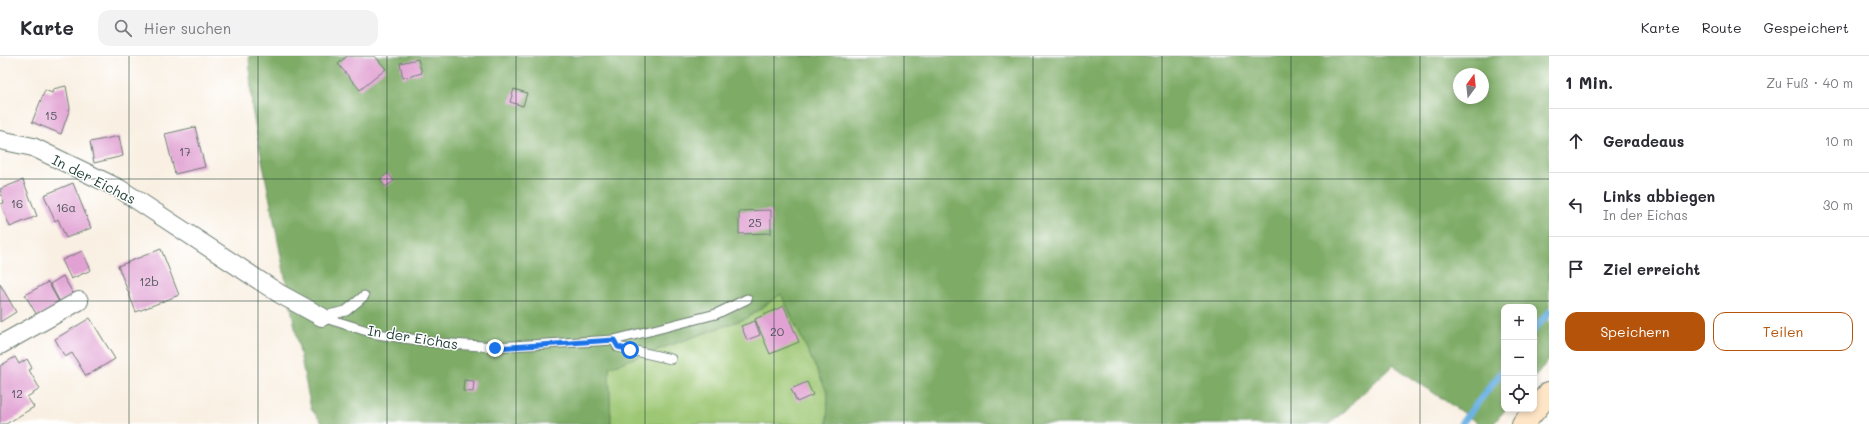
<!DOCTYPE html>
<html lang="de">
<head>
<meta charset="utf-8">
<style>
	:root { --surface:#fff; --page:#f2f2f3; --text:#2b2b33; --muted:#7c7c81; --line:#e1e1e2; --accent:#b45309 }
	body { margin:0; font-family:Mali,sans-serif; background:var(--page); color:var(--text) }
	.controls { position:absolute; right:12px; bottom:12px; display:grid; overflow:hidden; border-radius:8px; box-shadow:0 2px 6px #0003 }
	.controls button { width:36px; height:36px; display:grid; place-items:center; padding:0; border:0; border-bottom:1px solid var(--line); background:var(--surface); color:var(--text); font:20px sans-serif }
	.compass { position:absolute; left:1453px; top:12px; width:36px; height:36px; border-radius:50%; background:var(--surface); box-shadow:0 2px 6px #0003; rotate:15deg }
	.stop { position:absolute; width:12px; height:12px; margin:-9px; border:3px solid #1a73e8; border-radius:50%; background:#fff }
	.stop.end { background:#1a73e8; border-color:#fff; box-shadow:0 1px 4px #0008 }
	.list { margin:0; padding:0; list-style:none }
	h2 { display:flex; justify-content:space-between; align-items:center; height:52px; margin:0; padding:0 16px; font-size:17px }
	h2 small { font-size:13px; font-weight:400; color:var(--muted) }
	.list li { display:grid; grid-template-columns:26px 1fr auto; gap:12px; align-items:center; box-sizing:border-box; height:64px; padding:0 16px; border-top:1px solid var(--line) }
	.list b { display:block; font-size:15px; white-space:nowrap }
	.list p { margin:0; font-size:13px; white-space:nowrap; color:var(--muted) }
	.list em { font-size:13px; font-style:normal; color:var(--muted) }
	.actions { display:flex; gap:8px; padding:12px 16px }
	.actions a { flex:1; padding:9px 0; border:1px solid var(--accent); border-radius:12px; text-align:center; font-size:14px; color:var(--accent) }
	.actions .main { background:var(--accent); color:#fff }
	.icon { flex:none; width:22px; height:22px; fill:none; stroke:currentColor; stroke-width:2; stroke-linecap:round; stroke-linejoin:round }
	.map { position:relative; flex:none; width:1549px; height:368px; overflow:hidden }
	header { display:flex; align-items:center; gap:24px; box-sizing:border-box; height:56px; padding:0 20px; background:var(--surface); border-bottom:1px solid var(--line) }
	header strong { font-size:19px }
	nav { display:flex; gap:22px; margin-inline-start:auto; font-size:14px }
	.search { width:280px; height:36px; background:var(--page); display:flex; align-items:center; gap:10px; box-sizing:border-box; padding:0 14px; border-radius:12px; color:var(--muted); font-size:15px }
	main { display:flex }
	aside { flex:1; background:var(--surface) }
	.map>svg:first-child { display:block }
	.green { fill:#9ec774; stroke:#5e8254 }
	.forest { fill:#7eac66; stroke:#4e744d; fill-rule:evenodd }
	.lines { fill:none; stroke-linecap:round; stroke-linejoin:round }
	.stream { stroke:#6db2e3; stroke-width:7 }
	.building { fill:#e1a1d3 }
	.lane-casing { stroke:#6b7c71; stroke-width:11 }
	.street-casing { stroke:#6b7c71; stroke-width:20 }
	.secondary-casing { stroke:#6b7c71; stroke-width:24 }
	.lane { stroke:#fff; stroke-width:9 }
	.street { stroke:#fff; stroke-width:18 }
	.secondary { stroke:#fee5c5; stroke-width:22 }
	.route { stroke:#1a73e8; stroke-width:5 }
	.grid { fill:none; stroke:#1f3d34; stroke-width:1; stroke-opacity:0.55 }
	.labels { text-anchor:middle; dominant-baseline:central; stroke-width:3; stroke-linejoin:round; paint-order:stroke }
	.number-label { font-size:12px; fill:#50565c }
	.street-label { font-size:14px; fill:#1f3d34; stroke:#fff }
</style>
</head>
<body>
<header>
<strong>Karte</strong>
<div class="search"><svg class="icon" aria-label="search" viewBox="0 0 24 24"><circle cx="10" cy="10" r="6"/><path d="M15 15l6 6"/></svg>Hier suchen</div>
<nav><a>Karte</a><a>Route</a><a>Gespeichert</a></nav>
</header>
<main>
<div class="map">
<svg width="1549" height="368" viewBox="0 0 1549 368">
	<rect width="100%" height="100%" fill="#fff"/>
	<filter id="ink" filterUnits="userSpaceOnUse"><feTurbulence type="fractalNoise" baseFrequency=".025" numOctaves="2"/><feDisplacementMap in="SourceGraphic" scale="8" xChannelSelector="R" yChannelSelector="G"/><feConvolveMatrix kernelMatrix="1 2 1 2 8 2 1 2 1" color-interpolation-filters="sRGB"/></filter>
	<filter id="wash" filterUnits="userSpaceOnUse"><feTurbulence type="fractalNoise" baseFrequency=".012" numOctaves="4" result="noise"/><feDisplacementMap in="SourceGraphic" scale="16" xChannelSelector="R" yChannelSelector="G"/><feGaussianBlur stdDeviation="0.9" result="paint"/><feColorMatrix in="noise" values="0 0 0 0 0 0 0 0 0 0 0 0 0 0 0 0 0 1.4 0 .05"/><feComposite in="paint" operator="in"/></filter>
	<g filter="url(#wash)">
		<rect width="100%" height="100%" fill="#f9f0e3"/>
		<path class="green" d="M781 238 828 338 827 368H611L609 311 747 262Z"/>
		<path class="forest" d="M249 0H1549V304L1534 321V251H1504V353H1506L1493 368H1479L1393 309 1330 368H827L828 338 781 238 747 262 609 311 611 368H323L311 353 252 53ZM1459 18H1483V42H1459Z"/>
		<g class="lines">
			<g class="stream">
				<path d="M1534 274 1549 256"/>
				<path d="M1461 368 1504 313"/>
			</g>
		</g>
		<g id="blocks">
			<g class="building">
				<path d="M347 0H375L386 13 360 34 338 8Z"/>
				<path d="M418 3 422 17 403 22 400 7Z"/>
				<path d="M66 30 70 52 61 78 32 66 45 34 52 37 53 33Z"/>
				<path d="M514 33 527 37 523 50 510 46Z"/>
				<path d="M195 71 205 111 175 118 165 78Z"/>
				<path d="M119 80 123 100 94 107 90 86Z"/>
				<path d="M388 117 394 125 385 131 380 123Z"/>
				<path d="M23 124 37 160 10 171 1 148 4 147 0 133Z"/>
				<path d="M73 127 91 172 66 182 58 163 55 165 44 139Z"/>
				<path d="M771 154V177L739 178V155Z"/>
				<path d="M161 193 179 239 136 256 118 210Z"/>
				<path d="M82 195 91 214 71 223 62 204Z"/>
				<path d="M63 220 74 239 60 246 50 228Z"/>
				<path d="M48 226 60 248 38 261 25 239Z"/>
				<path d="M0 228 16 256 0 266Z"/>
				<path d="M784 250 799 286 770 298 755 263Z"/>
				<path d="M90 262 115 303 86 320 72 297 65 301 55 283Z"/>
				<path d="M755 265 760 279 747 284 741 270Z"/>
				<path d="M15 301 19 308 27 303 32 312 29 314 40 333 27 341 34 351 6 368H0V310Z"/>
				<path d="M464 324 474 325 473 336 463 335Z"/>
				<path d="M807 326 813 339 797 346 791 333Z"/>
			</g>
		</g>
	</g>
	<g filter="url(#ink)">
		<use href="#blocks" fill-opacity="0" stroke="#6b7c71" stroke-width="1"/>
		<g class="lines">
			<defs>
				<g id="lane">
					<path d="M324 260 346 255 364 240"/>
					<path d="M322 261 377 278 438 287 495 291 614 284 716 258 747 243"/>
					<path d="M614 284 618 291 671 303"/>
				</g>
				<g id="street">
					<path d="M0 84 33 91 120 133 280 238 322 261"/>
					<path d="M0 289 79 245"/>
				</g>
				<path id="secondary" d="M1523 368 1549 337"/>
			</defs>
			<use href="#lane" class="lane-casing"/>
			<use href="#street" class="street-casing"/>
			<use href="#secondary" class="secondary-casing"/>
			<use href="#lane" class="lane"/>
			<use href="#street" class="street"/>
			<use href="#secondary" class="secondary"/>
		</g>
	</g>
	<g class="lines" filter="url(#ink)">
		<path class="route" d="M495 292 614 284 618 291 630 294"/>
	</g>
	<path class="grid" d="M129 0V368M258 0V368M387 0V368M516 0V368M645 0V368M774 0V368M904 0V368M1033 0V368M1162 0V368M1291 0V368M1420 0V368M0 123H1549M0 245H1549"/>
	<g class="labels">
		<g class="number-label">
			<text x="51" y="59">15</text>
			<text x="185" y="95">17</text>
			<text x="17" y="147">16</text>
			<text x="66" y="151">16a</text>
			<text x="755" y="166">25</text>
			<text x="149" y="225">12b</text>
			<text x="777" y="275">20</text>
			<text x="17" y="337">12</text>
		</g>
		<g class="street-label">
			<text transform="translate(94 123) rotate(27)">In der Eichas</text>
			<text transform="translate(413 281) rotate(9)">In der Eichas</text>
		</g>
	</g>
</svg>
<div class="controls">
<button>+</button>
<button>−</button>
<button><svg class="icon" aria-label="locate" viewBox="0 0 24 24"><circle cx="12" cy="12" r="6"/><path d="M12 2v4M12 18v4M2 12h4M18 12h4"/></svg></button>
</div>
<svg class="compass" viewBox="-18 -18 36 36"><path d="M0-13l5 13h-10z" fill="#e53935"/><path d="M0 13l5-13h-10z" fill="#7c7c81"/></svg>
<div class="stop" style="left:630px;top:294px"></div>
<div class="stop end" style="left:495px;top:292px"></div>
</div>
<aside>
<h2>1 Min.<small>Zu Fuß · 40 m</small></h2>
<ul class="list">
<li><svg class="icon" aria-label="ahead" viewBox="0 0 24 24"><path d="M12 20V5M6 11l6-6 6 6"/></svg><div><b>Geradeaus</b></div><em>10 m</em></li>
<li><svg class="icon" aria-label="left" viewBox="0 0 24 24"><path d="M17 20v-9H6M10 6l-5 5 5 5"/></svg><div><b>Links abbiegen</b><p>In der Eichas</p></div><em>30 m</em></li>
<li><svg class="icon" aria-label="arrive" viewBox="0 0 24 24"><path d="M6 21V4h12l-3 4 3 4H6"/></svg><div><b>Ziel erreicht</b></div></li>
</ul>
<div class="actions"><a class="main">Speichern</a><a>Teilen</a></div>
</aside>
</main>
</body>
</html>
